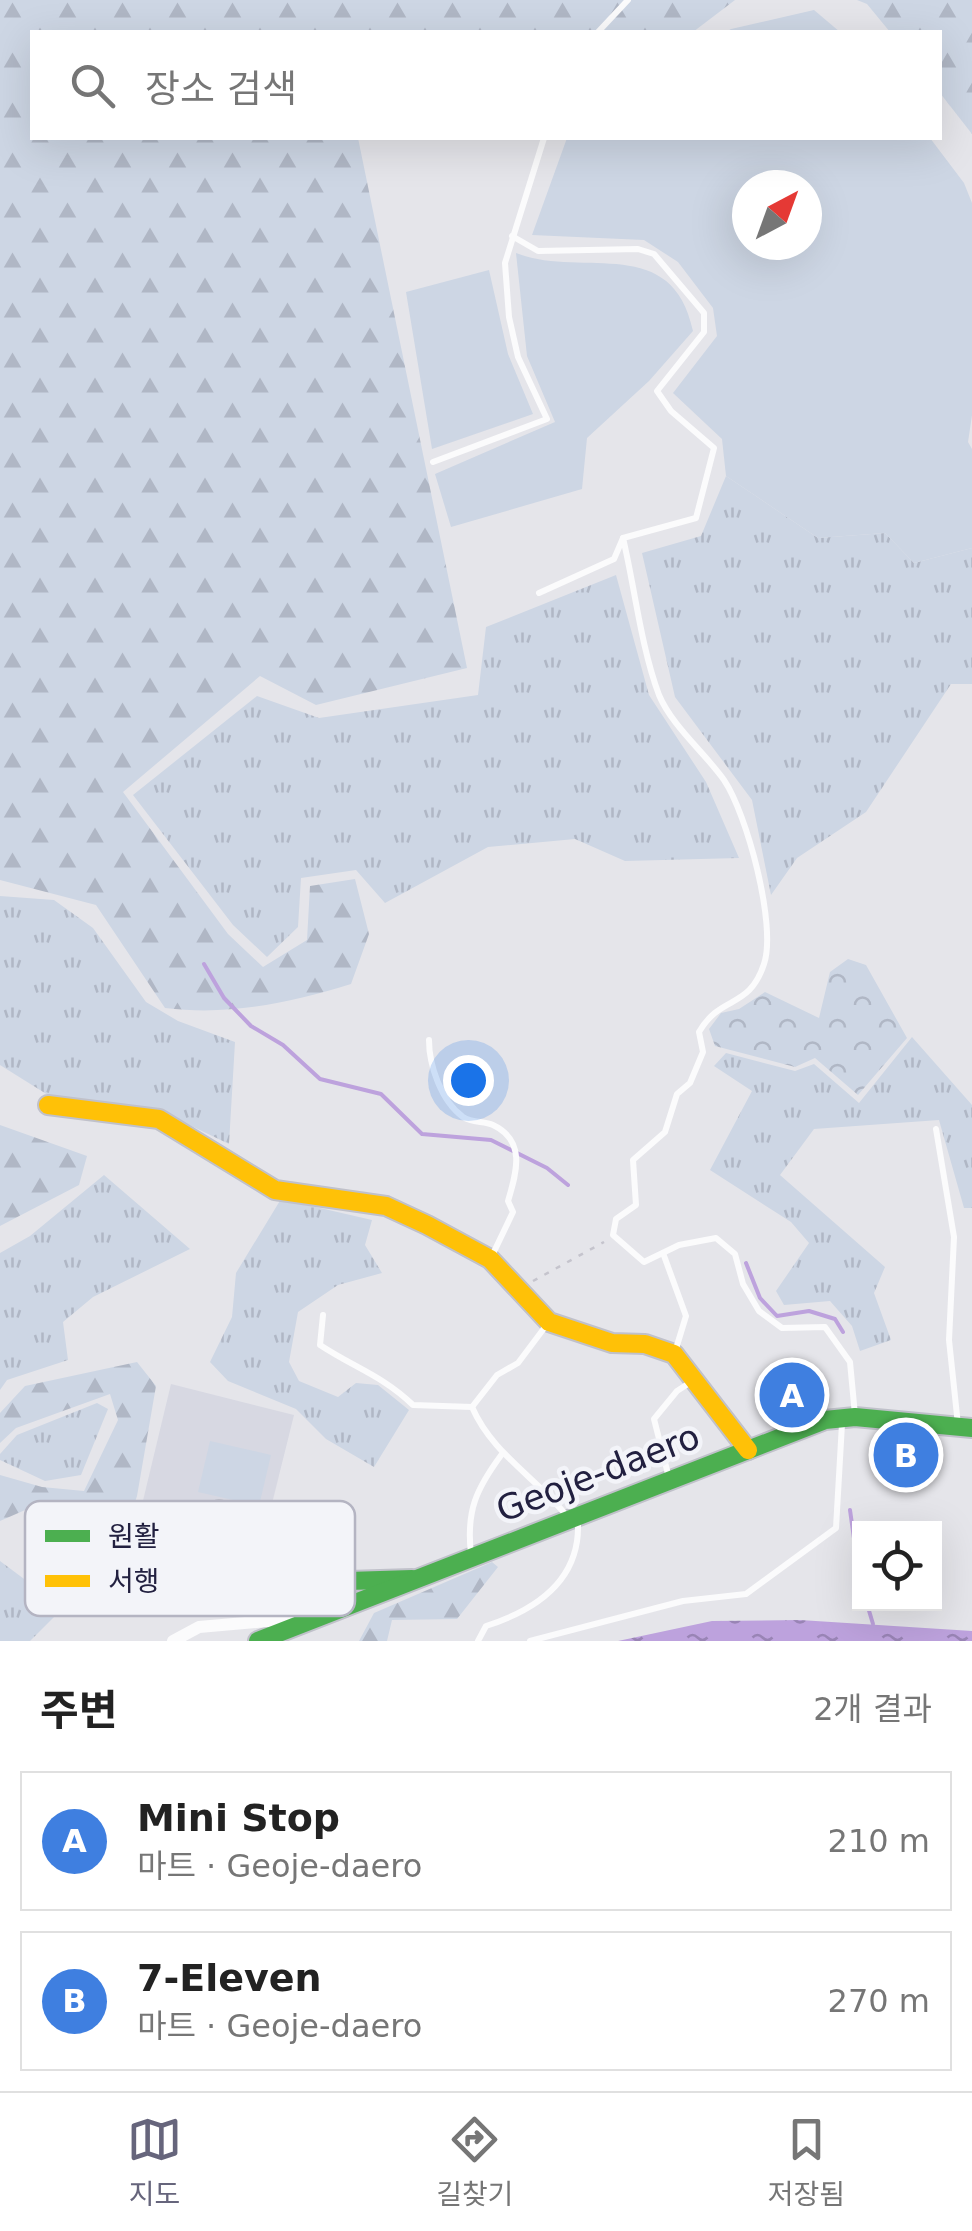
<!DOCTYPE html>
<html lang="ko">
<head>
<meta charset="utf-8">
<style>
	:root { --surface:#fff; --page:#f2f2f2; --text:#222; --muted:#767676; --line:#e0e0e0; --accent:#66657c }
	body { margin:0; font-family:"DejaVu Sans","Noto Sans KR",sans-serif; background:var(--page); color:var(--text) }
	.controls { position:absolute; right:30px; bottom:30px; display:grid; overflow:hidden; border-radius:0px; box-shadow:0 10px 40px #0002 }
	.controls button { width:90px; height:90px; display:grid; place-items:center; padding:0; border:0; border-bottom:2px solid var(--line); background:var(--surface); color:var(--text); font:50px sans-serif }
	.compass { position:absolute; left:732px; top:170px; width:90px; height:90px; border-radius:50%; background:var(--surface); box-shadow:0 10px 40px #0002; rotate:41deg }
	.you { position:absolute; left:468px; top:1080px; width:35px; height:35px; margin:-25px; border:8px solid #fff; border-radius:50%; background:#1a73e8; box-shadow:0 0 0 15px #1a73e833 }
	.badge { display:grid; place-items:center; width:65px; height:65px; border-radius:50%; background:var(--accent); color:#fff; font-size:32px; font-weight:700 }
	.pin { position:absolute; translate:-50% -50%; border:5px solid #fff; box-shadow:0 2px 10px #0006 }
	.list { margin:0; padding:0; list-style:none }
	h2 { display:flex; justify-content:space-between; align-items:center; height:130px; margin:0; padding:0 40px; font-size:42px }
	h2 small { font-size:32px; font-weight:400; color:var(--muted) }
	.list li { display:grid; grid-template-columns:65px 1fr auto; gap:30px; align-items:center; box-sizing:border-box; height:140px; margin:0 20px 20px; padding:0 20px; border:2px solid var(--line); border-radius:0px }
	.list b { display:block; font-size:38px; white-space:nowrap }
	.list p { margin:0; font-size:32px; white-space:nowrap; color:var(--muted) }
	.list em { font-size:32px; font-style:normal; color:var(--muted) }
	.icon { flex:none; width:55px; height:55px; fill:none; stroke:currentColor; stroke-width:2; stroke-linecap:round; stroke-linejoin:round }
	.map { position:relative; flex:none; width:972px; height:1641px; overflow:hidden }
	.search { position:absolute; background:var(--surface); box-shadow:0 10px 40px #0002; left:30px; right:30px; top:30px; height:110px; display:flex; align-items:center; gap:25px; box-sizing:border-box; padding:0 35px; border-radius:0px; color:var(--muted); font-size:38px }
	.sheet { height:450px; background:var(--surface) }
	nav { display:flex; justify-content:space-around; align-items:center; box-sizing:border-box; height:140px; border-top:2px solid var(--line); background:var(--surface); font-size:28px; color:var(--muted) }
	nav a { display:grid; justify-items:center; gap:5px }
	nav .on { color:var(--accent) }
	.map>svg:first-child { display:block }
	.built { fill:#d7d8e2 }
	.grass { fill:url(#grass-tufts) }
	.forest { fill:url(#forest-firs) }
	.park { fill:url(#park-crowns) }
	.garden { fill:#cdd6e4; fill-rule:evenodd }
	.water { fill:url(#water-ripples) }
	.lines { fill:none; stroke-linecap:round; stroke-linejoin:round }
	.stream { stroke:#bda2dd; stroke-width:4 }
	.fast-casing { stroke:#c0c1ca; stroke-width:22 }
	.slow-casing { stroke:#c0c1ca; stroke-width:22 }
	.path { stroke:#c5c4cd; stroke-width:2.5; stroke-dasharray:5 8; stroke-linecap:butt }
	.lane { stroke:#fbfbfc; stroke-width:6 }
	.street { stroke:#fbfbfc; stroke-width:12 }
	.fast { stroke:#4caf50; stroke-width:18 }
	.slow { stroke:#ffc107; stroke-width:18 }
	.labels { text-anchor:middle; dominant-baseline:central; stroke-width:9; stroke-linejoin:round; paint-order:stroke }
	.street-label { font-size:35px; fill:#222040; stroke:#f3f4f9 }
	.key { fill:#f3f4f9; stroke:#b4b4c2; stroke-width:2.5 }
	.key-label { font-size:28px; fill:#222040 }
</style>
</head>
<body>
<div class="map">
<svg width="972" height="1641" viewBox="0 0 972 1641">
	<defs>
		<pattern id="grass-tufts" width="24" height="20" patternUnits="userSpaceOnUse" patternTransform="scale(2.5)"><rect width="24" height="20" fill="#cdd6e4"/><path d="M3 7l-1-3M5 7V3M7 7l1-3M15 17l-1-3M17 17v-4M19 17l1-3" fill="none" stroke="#b0b7c5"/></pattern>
		<pattern id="forest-firs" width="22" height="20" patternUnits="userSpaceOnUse" patternTransform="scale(2.5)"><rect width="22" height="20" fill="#cdd6e4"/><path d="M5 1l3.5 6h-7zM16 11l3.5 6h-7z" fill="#b0b7c5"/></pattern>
		<pattern id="park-crowns" width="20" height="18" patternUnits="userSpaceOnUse" patternTransform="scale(2.5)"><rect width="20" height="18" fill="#cdd6e4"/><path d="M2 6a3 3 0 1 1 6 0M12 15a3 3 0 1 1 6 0" fill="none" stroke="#b0b7c5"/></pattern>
		<pattern id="water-ripples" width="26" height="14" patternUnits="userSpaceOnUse" patternTransform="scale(2.5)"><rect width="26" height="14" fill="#bda2dd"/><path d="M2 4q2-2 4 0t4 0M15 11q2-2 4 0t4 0" fill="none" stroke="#9984b5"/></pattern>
	</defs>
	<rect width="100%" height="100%" fill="#e5e5ea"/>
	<path class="built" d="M171 1384 294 1415 257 1564 135 1534Z"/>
	<g class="grass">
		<path d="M726 476 818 538 885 533 914 563 972 548V684H951L866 812 797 858 771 895 752 800 675 697 642 553 701 536Z"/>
		<path d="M616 575 649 695 706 782 739 858 625 861 575 839 488 847 385 903 356 870 301 878 298 927 267 957 233 925 133 795 257 696 319 718 478 695 486 627Z"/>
		<path d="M0 896 54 900 93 928 146 1002 178 1021 235 1042 229 1144 158 1110 48 1095 0 1065Z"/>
		<path d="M912 1037 972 1105V1208H964L939 1120 814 1129 780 1175 885 1267 874 1293 891 1340 860 1351 852 1326 830 1301 784 1305 776 1291 809 1243 791 1222 710 1170 752 1091 714 1066 726 1053 795 1071 814 1064 859 1103Z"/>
		<path d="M104 1175 190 1249 93 1297 63 1322 68 1360 7 1380 0 1390V1253L30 1236Z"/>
		<path d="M281 1199 372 1220 365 1245 382 1273 338 1285 298 1312 289 1362 299 1381 338 1397 356 1383 378 1385 409 1410 374 1467 326 1439 296 1409 228 1381 210 1362 232 1317 236 1273Z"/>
		<path d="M97 1403 108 1409 81 1475 45 1481 0 1460V1454L17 1435Z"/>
		<path d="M0 1561 63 1608 30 1641H0Z"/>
	</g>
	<g class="forest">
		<path d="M0 0H735L693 32H32V138H358L467 668 316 705 260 676 123 792 228 934 263 967 307 940 310 886 355 879 369 934 351 984C289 1003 230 1016 165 1008L96 905 0 880Z"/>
		<path d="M857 0H972V134L940 93V32H890L867 4Z"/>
		<path d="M0 1125 87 1156 79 1185 0 1226Z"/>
		<path d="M137 1362 156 1386 137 1496 125 1533 32 1507 0 1521V1475L42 1487 84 1491 118 1420 110 1394 16 1428 0 1443V1413L25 1386Z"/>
		<path d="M492 1562 498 1567 457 1619 392 1620 387 1641H359L374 1613Z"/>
	</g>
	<path class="park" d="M848 959 866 965 907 1038 858 1095 815 1058 795 1067 715 1046 709 1029 721 1013 739 1009 765 992 819 1018 830 972Z"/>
	<g class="garden">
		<path d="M814 10 840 32H726L731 29Z"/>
		<path d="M567 138H930L964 183 972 203V415L968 442 972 449V548L914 563 885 533 818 538 726 476 722 439 673 393 717 336 713 308 678 262 644 240 532 235ZM807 185V245H747V185Z"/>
		<path d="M516 253C582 279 672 232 693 331L649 381 587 438 582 489 451 527 435 474 555 422 527 356Z"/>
		<path d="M489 270 508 354 533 414 432 449 406 292Z"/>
		<path d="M210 1441 271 1455 259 1506 198 1492Z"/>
	</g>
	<path class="water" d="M800 1620 972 1631V1641H618L712 1621Z"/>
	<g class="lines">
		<g class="stream">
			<path d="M204 964 224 998 251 1026 283 1045 320 1079 381 1094 422 1134 491 1140 547 1168 568 1185"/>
			<path d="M746 1263 760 1298 777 1316 809 1311 835 1319 843 1332"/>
			<path d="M850 1510 860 1581"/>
			<path d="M867 1604 873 1624"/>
		</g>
		<defs>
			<g id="fast">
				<path d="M219 1510 213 1541 260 1572 317 1582 412 1579"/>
				<path d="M258 1641 825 1420 855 1417 972 1428"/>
			</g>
			<path id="slow" d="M48 1105 159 1119 275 1190 386 1206 427 1225 490 1259 549 1322 612 1343 645 1344 674 1354 748 1450"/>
		</defs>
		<use href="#fast" class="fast-casing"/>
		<use href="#slow" class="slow-casing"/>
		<path class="path" d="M533 1281 604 1242"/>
		<g class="lane">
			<path d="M598 32 628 0"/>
			<path d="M512 236 538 251 638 249 654 254 704 313V332L657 391 671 411 714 448 696 518 623 538 614 559 539 593"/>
			<path d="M433 462 547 419 518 357 509 317 505 263 544 138"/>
			<path d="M623 538C635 589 641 647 659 695 672 726 705 753 724 780 747 814 777 926 764 964 749 1010 721 994 699 1032L703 1052 690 1083 677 1094 665 1132 633 1160 636 1205 616 1219 613 1235 644 1262 679 1245 716 1238 735 1254 743 1284 759 1311 782 1328 825 1327 850 1362 855 1415"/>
			<path d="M429 1040C429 1065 441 1101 463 1117 472 1123 484 1121 493 1125 527 1141 516 1174 508 1201L513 1212 491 1258"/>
			<path d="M936 1129 954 1237 949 1340 958 1425"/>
			<path d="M663 1253 686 1316 675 1352"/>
			<path d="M323 1315 320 1345C355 1368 383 1376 413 1405L472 1407C492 1453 534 1476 566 1515"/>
			<path d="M472 1407 497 1375 518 1363 548 1323"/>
			<path d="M669 1478 654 1419 677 1391 694 1380"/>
			<path d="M471 1554C466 1511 476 1489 502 1454"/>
			<path d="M478 1641 486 1626C536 1610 580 1580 578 1523"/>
			<path d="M530 1641 683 1601 746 1594 836 1528 842 1424"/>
		</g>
		<path class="street" d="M173 1641 199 1627 302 1618"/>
		<use href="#fast" class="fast"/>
		<use href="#slow" class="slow"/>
	</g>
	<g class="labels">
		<g class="street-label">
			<text transform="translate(598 1473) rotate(-21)">Geoje-daero</text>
		</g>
	</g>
	<rect x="25" y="1501" width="330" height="115" rx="15" class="key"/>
	<rect x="45" y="1530" width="45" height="12" fill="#4caf50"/>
	<rect x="45" y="1575" width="45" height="12" fill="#ffc107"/>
	<g class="key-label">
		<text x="108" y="1546">원활</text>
		<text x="108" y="1591">서행</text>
	</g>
</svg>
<div class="controls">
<button><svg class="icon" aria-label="locate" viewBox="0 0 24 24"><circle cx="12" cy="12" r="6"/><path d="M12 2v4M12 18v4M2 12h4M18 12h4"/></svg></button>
</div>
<svg class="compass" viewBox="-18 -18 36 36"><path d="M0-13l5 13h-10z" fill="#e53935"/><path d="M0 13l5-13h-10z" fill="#767676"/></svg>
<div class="you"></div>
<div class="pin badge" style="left:792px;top:1395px;background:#3f7fe0">A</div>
<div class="pin badge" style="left:906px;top:1455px;background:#3f7fe0">B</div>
<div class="search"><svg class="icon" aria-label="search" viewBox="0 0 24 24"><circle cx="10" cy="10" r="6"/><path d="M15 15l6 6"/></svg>장소 검색</div>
</div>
<section class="sheet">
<h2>주변<small>2개 결과</small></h2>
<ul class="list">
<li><span class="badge" style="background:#3f7fe0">A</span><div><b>Mini Stop</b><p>마트 · Geoje-daero</p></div><em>210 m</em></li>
<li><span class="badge" style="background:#3f7fe0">B</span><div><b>7-Eleven</b><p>마트 · Geoje-daero</p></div><em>270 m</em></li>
</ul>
</section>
<nav>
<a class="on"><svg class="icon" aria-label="map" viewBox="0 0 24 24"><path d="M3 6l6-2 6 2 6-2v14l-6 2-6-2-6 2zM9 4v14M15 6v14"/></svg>지도</a>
<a><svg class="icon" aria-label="directions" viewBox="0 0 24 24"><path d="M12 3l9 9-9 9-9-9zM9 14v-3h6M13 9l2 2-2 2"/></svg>길찾기</a>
<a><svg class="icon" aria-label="saved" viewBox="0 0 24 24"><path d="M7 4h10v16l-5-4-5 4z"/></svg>저장됨</a>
</nav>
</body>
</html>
